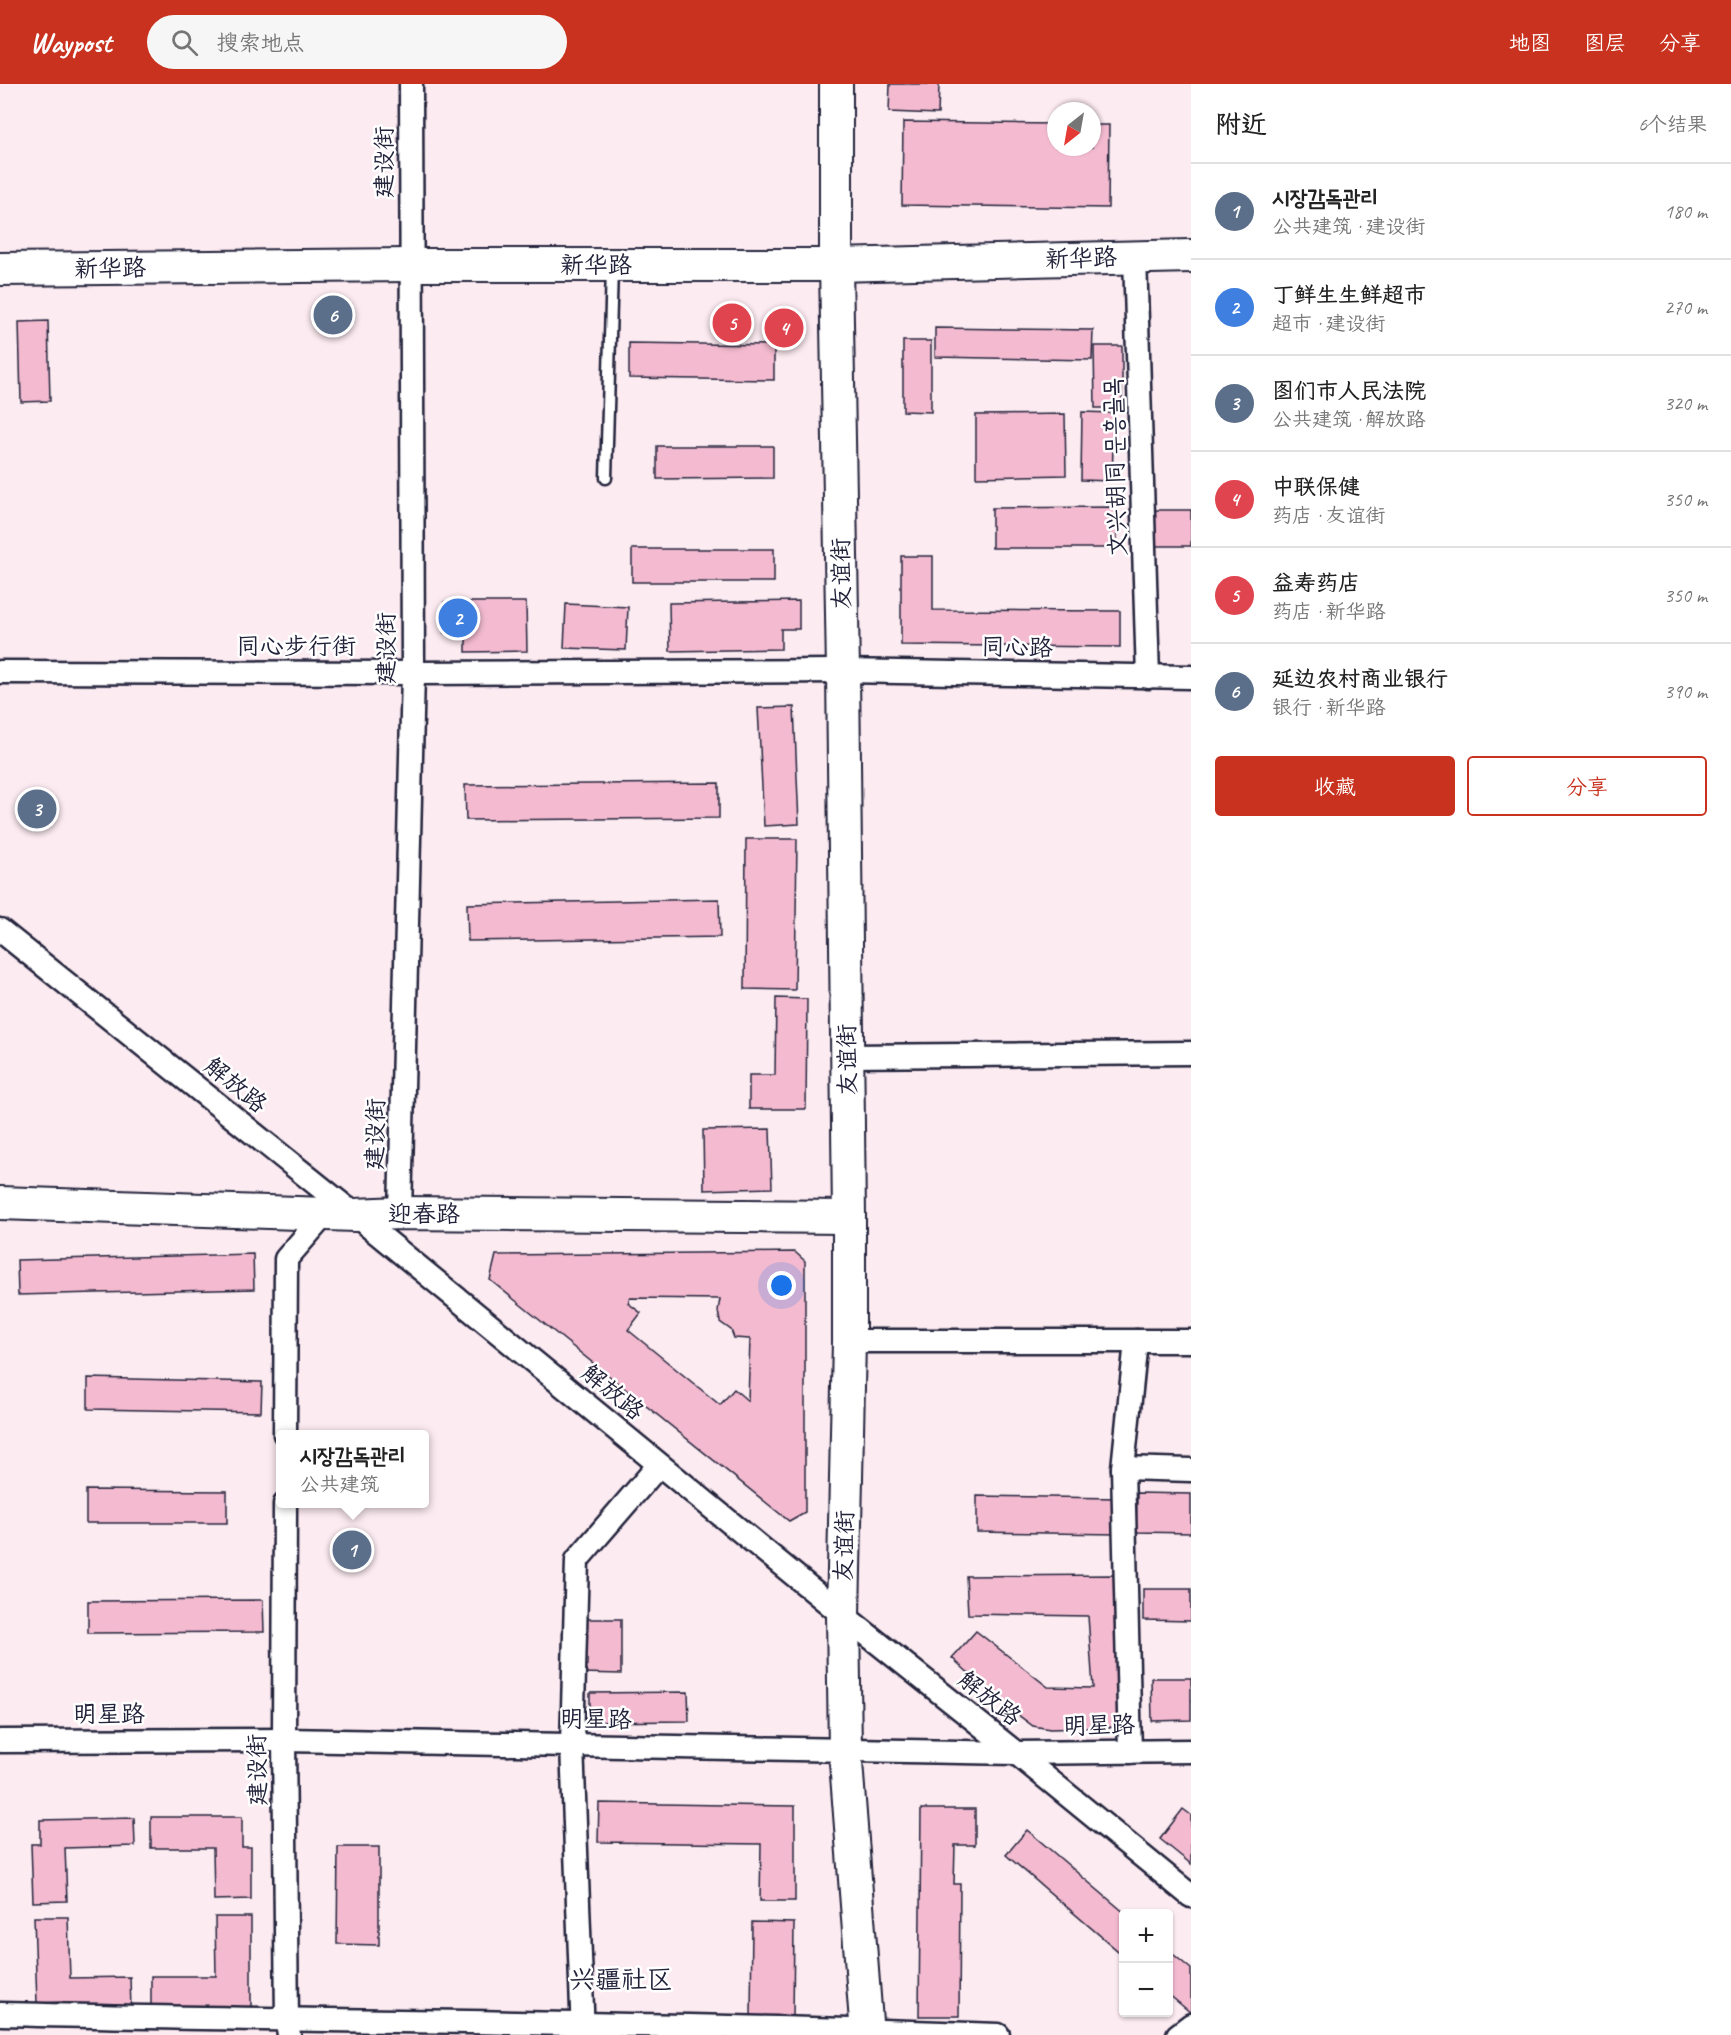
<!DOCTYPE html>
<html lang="zh">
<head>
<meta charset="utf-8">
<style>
	:root { --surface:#fff; --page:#f6f6f6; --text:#222; --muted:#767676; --line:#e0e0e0; --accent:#c8321e }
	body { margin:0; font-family:Caveat,"LXGW WenKai TC","Poor Story",sans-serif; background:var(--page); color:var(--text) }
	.controls { position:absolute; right:18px; bottom:18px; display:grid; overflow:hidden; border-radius:6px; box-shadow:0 2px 4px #0004 }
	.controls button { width:54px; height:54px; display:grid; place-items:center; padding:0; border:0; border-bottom:2px solid var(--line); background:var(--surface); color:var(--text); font:30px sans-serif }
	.compass { position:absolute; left:1047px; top:18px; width:54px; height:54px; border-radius:50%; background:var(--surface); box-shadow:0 2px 4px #0004; rotate:211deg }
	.you { position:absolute; left:782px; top:1202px; width:21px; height:21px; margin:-15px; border:4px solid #fff; border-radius:50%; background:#1a73e8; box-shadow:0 0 0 9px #1a73e833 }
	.badge { display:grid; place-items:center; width:39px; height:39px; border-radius:50%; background:var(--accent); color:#fff; font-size:20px; font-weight:700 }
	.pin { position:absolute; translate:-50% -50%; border:3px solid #fff; box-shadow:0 2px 6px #0006 }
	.popup { position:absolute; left:276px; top:1346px; width:153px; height:78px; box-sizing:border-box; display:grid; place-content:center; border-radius:6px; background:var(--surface); filter:drop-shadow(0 2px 4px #0005); font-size:20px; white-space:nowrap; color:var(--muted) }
	.popup b { font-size:22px; color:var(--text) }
	.popup::after { content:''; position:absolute; left:50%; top:100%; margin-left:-12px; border:12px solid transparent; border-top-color:var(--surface) }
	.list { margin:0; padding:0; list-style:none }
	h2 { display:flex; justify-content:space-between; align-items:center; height:78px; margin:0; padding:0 24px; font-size:26px }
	h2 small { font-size:20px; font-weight:400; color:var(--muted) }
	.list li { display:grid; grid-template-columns:39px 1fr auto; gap:18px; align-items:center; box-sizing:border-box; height:96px; padding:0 24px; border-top:2px solid var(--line) }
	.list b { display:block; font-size:22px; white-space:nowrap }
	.list p { margin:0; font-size:20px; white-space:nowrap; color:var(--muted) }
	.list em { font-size:20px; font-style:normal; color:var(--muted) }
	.actions { display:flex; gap:12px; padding:18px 24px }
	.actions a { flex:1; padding:14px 0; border:2px solid var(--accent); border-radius:6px; text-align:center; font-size:21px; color:var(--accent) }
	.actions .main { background:var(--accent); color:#fff }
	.icon { flex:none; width:33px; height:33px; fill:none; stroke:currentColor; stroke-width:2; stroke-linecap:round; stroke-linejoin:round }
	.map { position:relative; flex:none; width:1191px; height:1951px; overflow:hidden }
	header { display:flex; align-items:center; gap:36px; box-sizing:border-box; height:84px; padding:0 30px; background:var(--accent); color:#fff }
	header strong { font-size:28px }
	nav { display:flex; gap:33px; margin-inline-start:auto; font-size:21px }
	.search { width:420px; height:54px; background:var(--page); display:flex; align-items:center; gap:15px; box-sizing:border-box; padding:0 21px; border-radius:33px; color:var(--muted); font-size:22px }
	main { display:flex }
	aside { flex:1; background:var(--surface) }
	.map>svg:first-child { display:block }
	.building { fill:#f4bbd0; stroke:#22223b; stroke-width:1.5; fill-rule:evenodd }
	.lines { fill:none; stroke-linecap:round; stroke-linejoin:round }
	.lane-casing { stroke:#22223b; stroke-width:15 }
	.street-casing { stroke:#22223b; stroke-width:27 }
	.secondary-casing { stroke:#22223b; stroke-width:36 }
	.lane { stroke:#fff; stroke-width:10 }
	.street { stroke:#fff; stroke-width:22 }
	.secondary { stroke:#fff; stroke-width:32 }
	.labels { text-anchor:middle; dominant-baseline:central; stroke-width:5; stroke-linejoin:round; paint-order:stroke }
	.street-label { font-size:24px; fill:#22223b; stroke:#fff }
	.neighbourhood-label { font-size:26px; fill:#22223b; stroke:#fff }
</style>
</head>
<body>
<header>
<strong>Waypost</strong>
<div class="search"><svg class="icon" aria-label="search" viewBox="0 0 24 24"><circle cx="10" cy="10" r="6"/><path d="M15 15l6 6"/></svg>搜索地点</div>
<nav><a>地图</a><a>图层</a><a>分享</a></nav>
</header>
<main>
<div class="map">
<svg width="1191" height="1951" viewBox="0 0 1191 1951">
	<rect width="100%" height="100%" fill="#fcebf1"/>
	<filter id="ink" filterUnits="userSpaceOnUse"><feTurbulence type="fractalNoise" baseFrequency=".0167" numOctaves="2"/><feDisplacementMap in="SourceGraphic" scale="12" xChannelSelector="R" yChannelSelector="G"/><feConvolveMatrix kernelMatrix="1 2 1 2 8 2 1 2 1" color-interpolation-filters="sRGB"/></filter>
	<g filter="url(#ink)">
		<g class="building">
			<path d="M890 0H939L938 30 889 28Z"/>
			<path d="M903 38 1056 40V63H1092V41H1109L1108 124 902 121Z"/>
			<path d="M48 237 50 317 21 318 19 238Z"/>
			<path d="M935 244 1093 246 1092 276 935 273Z"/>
			<path d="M903 257H931V328L903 327Z"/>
			<path d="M629 259 774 261V296L629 294Z"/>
			<path d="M1094 262H1122V324H1095Z"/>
			<path d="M1082 328 1114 329 1112 397 1081 396Z"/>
			<path d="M1065 330 1066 391 976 393V331Z"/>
			<path d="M657 362H773V394L657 395Z"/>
			<path d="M1117 423V464H992V424Z"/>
			<rect x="1146" y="426" width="45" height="36"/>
			<rect x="632" y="465" width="142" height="33"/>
			<path d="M901 472H933V526L1120 527V563L901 561Z"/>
			<path d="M799 517V545H781V565L670 567 669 519Z"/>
			<path d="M444 518H526L527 567 466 568V549H444Z"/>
			<path d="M566 520 628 523 626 566 564 564Z"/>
			<path d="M794 623 799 740 764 742 758 624Z"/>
			<path d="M719 699V734L466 736 465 701Z"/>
			<path d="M746 755H797L795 906 745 905Z"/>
			<path d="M719 815 720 853 468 857 467 820Z"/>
			<path d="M776 914 807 915 806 1025H749V991H775Z"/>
			<path d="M770 1045 772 1104 704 1106 703 1046Z"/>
			<path d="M795 1168 805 1177V1428L789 1437 490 1196 496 1171ZM630 1214 720 1215 718 1227 720 1238 731 1246 734 1254 750 1255 748 1317 734 1305 720 1321 628 1246 641 1229 628 1219Z"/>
			<path d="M253 1170 254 1205 18 1211 17 1176Z"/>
			<path d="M88 1294 262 1298 261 1328 88 1325Z"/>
			<path d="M86 1406 227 1407V1439H86Z"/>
			<path d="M1137 1409 1191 1410V1449L1136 1448Z"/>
			<path d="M977 1412 1119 1414 1118 1450 977 1448Z"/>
			<path d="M1119 1491 1123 1643 1050 1645 1033 1642 1002 1619 952 1574 976 1547 1048 1603 1093 1604 1088 1532 968 1530 966 1492Z"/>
			<path d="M1143 1505H1191V1537L1143 1536Z"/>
			<path d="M263 1516 264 1548 88 1549V1517Z"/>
			<path d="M583 1535H621V1590L582 1589Z"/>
			<path d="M1151 1594H1191V1636L1152 1637Z"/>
			<path d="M688 1608 689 1637 590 1638V1609Z"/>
			<path d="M599 1719 795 1722V1817H760L761 1760 598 1758Z"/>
			<path d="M921 1725H975V1761H955L954 1800H960L959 1932H919Z"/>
			<path d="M1183 1725 1191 1731V1780L1160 1755Z"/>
			<path d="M151 1733H242V1763H251V1815L214 1816 213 1764H151Z"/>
			<path d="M134 1734 135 1762 65 1764 67 1817 33 1818 31 1760H40V1736Z"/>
			<path d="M1027 1746 1126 1830H1124V1872L1006 1771Z"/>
			<path d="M338 1763H379V1861L337 1860Z"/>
			<path d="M34 1833H68L70 1894 130 1893 131 1926 62 1928 61 1918 37 1919Z"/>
			<path d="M215 1833H251V1925H151V1892H216Z"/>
			<path d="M752 1838 794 1839 793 1935 751 1934Z"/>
			<path d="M1168 1866 1191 1885V1929L1168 1910Z"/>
		</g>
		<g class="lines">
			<defs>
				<path id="lane" d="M606 394 612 184"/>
				<g id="street">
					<path d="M1135 172 1148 593"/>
					<path d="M0 588 413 589 843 587 1191 593"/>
					<path d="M0 846 355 1131 843 1531 1016 1669 1191 1812"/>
					<path d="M847 972 1191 969"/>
					<path d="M400 1129 413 589 411 0"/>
					<path d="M849 1257H1191"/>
					<path d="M285 1350 286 1175 325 1130"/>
					<path d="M1123 1384 1191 1386"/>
					<path d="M285 1420 284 1656 287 1937 289 1951"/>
					<path d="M0 1657 284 1656 1016 1669 1191 1667"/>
					<path d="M1130 1668 1123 1384 1136 1257"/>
					<path d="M0 1930C333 1938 666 1938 998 1951"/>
					<path d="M583 1951 572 1661 577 1476 659 1381"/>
					<path d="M1178 1951 1191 1941"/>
				</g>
				<g id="secondary">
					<path d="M836 0V181L843 587 849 1133V1257L843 1531 845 1665 867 1951"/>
					<path d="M0 185 411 181H836L1191 172"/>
					<path d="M0 1119 355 1131 400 1129 849 1133"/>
				</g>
			</defs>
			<use href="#lane" class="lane-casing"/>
			<use href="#street" class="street-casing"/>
			<use href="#secondary" class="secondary-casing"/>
			<use href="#lane" class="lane"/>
			<use href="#street" class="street"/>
			<use href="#secondary" class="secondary"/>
		</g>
	</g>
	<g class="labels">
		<g class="street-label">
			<text transform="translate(384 78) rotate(-90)">建设街</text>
			<text transform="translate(1081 174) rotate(-2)">新华路</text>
			<text x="596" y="181">新华路</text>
			<text transform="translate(110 184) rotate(-1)">新华路</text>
			<text transform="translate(1115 383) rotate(-92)">文兴胡同 문흥골목</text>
			<text transform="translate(841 490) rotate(-91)">友谊街</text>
			<text x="296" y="562">同心步行街</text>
			<text transform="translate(1017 563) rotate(1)">同心路</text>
			<text transform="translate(386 564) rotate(-90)">建设街</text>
			<text transform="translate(847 976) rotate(-91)">友谊街</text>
			<text transform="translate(236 1001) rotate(39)">解放路</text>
			<text transform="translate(375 1050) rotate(-89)">建设街</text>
			<text x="424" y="1130">迎春路</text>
			<text transform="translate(613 1308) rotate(39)">解放路</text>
			<text transform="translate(844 1462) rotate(-89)">友谊街</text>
			<text transform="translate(990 1614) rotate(38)">解放路</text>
			<text x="109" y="1630">明星路</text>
			<text transform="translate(596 1635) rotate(1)">明星路</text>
			<text transform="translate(1099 1641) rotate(-1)">明星路</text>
			<text transform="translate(257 1686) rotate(-91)">建设街</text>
		</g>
		<g class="neighbourhood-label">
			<text x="621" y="1895">兴疆社区</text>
		</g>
	</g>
</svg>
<div class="controls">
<button>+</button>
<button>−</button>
</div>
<svg class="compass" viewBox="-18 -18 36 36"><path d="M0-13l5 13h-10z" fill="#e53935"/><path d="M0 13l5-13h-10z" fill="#767676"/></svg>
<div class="you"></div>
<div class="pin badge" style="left:352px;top:1466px;background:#5c6f8a">1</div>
<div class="popup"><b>시장감독관리</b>公共建筑</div>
<div class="pin badge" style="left:458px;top:534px;background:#3f7fe0">2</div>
<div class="pin badge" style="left:37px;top:725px;background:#5c6f8a">3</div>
<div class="pin badge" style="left:784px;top:244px;background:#e0444e">4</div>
<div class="pin badge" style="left:732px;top:239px;background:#e0444e">5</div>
<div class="pin badge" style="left:333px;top:231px;background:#5c6f8a">6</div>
</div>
<aside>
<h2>附近<small>6个结果</small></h2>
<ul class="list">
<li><span class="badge" style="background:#5c6f8a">1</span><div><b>시장감독관리</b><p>公共建筑 · 建设街</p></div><em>180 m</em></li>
<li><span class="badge" style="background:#3f7fe0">2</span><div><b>丁鲜生生鲜超市</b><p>超市 · 建设街</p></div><em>270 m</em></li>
<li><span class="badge" style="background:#5c6f8a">3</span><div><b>图们市人民法院</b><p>公共建筑 · 解放路</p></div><em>320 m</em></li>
<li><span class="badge" style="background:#e0444e">4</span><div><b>中联保健</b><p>药店 · 友谊街</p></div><em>350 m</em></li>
<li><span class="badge" style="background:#e0444e">5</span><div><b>益寿药店</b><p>药店 · 新华路</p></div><em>350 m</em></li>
<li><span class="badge" style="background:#5c6f8a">6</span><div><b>延边农村商业银行</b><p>银行 · 新华路</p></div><em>390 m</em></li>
</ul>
<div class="actions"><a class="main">收藏</a><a>分享</a></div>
</aside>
</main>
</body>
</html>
